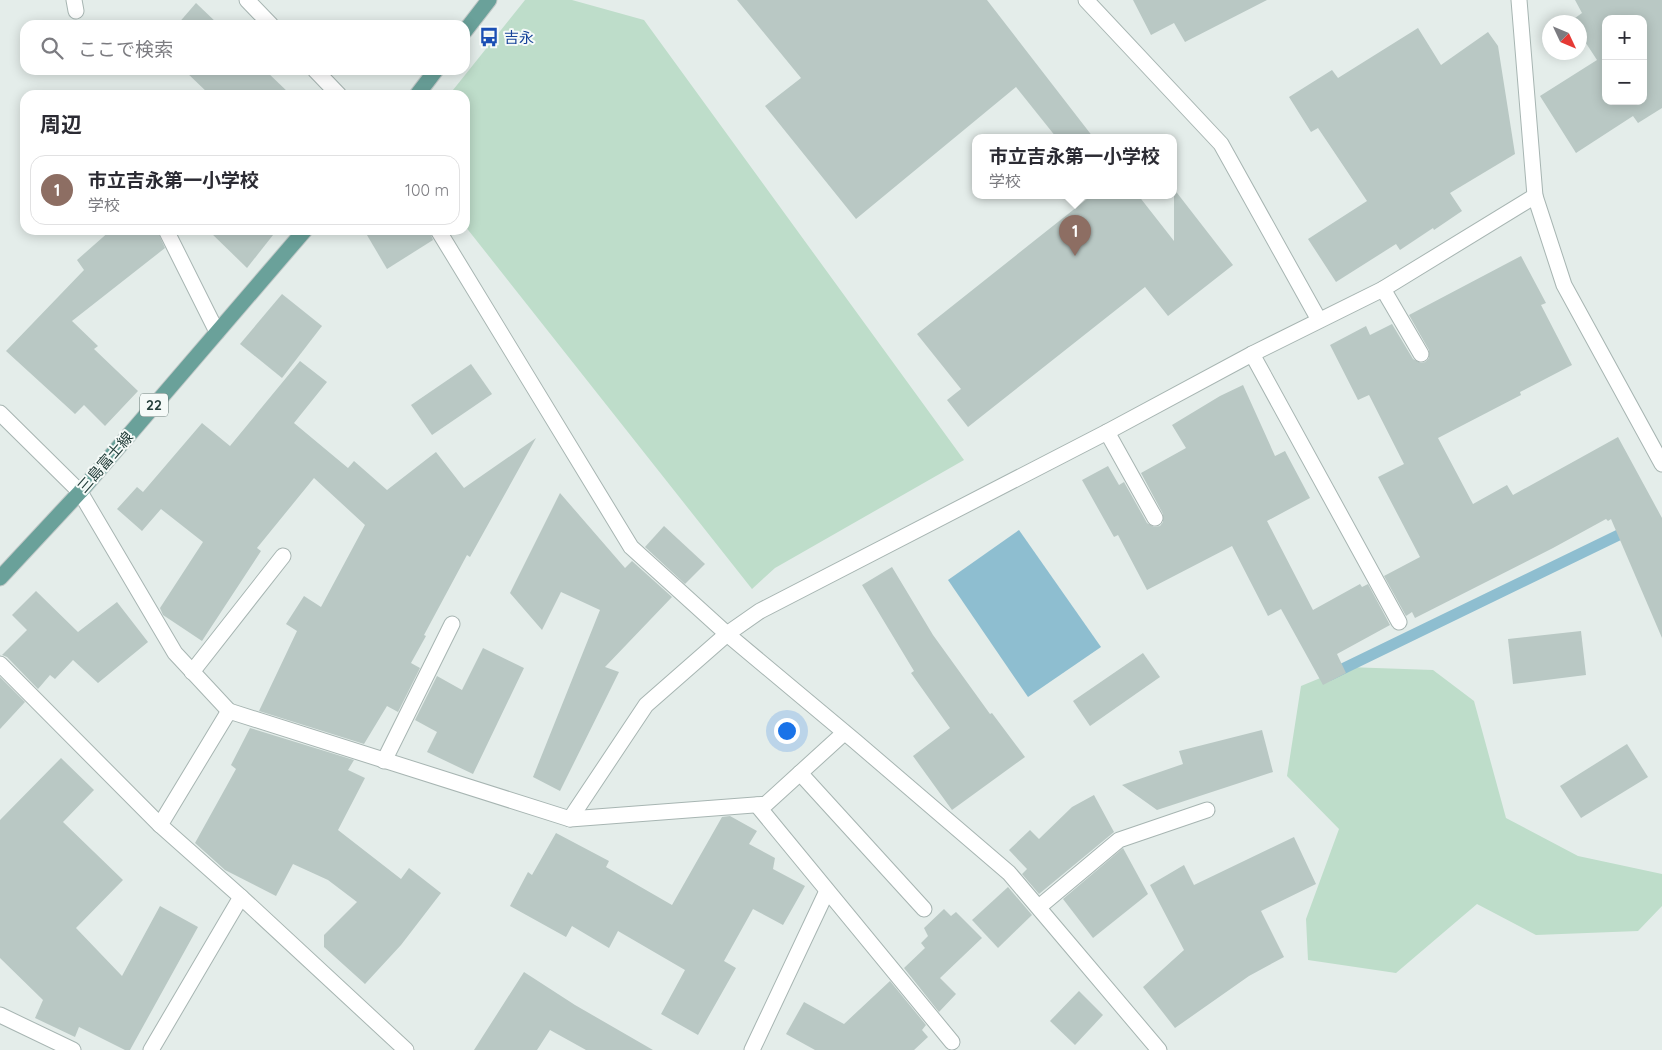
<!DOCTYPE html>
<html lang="ja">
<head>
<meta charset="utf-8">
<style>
	:root { --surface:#fff; --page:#f7f7f7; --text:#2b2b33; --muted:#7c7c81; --line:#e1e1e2; --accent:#d93025 }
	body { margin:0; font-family:Quicksand,"Noto Sans JP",sans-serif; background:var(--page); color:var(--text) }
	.controls { position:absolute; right:15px; top:15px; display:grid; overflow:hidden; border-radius:10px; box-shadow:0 2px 12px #0003 }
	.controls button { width:45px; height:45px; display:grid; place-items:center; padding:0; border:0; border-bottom:1px solid var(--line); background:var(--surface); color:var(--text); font:25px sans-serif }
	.compass { position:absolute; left:1542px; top:15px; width:45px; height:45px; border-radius:50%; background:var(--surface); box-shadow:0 2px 12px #0003; rotate:134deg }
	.you { position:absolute; left:786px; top:730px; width:18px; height:18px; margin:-12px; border:4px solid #fff; border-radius:50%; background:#1a73e8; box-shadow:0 0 0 8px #1a73e833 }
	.badge { display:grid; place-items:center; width:32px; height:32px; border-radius:50%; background:var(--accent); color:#fff; font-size:16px; font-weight:700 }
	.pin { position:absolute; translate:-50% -41px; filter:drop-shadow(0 1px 2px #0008) }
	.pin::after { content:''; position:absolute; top:26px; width:18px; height:15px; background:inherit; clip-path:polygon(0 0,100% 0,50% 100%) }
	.popup { position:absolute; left:972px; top:134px; width:205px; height:65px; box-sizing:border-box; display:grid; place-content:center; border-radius:10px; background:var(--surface); filter:drop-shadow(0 1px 4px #0005); font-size:16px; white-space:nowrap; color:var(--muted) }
	.popup b { font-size:19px; color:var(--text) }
	.popup::after { content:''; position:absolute; left:50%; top:100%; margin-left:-10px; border:10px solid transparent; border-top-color:var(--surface) }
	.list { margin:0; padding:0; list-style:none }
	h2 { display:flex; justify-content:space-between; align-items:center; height:65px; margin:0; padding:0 20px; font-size:21px }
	h2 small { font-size:16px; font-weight:400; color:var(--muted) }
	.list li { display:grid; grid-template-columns:32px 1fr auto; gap:15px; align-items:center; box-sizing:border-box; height:70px; margin:0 10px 10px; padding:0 10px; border:1px solid var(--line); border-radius:15px }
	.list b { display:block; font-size:19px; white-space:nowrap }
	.list p { margin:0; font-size:16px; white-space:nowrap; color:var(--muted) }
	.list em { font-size:16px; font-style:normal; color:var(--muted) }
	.icon { flex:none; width:28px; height:28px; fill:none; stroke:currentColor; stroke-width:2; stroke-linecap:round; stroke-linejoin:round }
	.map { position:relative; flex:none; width:1662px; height:1050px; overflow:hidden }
	.search { position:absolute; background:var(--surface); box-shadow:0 2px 12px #0003; left:20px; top:20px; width:450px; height:55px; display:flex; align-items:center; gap:12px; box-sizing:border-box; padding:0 18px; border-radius:15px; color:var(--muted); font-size:19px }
	.panel { position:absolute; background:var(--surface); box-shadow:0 2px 12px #0003; left:20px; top:90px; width:450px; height:145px; border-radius:15px }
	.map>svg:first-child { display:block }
	.green { fill:#beddca }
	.water { fill:#8ebed0 }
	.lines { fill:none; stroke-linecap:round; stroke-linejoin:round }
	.stream { stroke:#8ebed0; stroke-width:11 }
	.building { fill:#b9c8c4; fill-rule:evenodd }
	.service-casing { stroke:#a7b5b2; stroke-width:17 }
	.minor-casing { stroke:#a7b5b2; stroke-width:17 }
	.primary-casing { stroke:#c2c9c8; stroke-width:17 }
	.service { stroke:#fff; stroke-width:15 }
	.minor { stroke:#fff; stroke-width:15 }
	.primary { stroke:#6aa19a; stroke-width:15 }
	.labels { text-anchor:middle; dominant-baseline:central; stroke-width:4; stroke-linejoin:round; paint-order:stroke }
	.shield { fill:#f5faf8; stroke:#637673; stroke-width:1 }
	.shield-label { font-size:14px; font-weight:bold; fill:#243e3a }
	.transit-label { font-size:15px; fill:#164399; stroke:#f5faf8; text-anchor:start }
	.street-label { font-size:15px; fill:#243e3a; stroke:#f5faf8 }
</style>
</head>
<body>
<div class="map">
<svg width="1662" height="1050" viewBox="0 0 1662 1050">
	<rect width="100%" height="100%" fill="#e4edea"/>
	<g class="green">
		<path d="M525 0H572L644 20 964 460 775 568 752 589 465 226V95H449Z"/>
		<path d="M1347 667 1433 670 1474 701 1506 818 1578 856 1662 874V906L1638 931 1536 935 1477 904 1396 973 1308 960 1306 919 1339 829 1287 776 1301 686Z"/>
	</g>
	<path class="water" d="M1019 530 1101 647 1028 697 948 580Z"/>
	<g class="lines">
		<path class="stream" d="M1330 675 1631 529"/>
	</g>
	<g class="building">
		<path d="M737 0H987L1093 137H1056L1016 87 856 219 765 106 801 78Z"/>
		<path d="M1133 0H1267L1185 42 1174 23 1151 35Z"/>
		<path d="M1575 0H1662V108L1638 123 1633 116 1576 153 1540 96 1597 60 1580 34V22H1572L1571 21 1582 13ZM1606 19H1643V101H1606Z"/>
		<path d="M196 3 219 25H177Z"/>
		<path d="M1418 28 1441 65 1488 32 1498 46 1515 154 1450 193 1462 211 1434 230 1433 228 1400 250 1396 244 1336 282 1308 239 1367 201 1318 128 1311 132 1289 97 1332 70 1338 78Z"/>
		<path d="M184 70H265L291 95H210Z"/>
		<path d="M1174 189 1233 265 1168 316 1145 287 968 427 947 400 961 389 917 334 1092 195H1138L1174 241Z"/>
		<path d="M111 230H157L165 248 72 321 98 346 94 349 138 391 105 426 84 405 75 414 6 351 84 270 77 260Z"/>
		<path d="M208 230H277L247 268Z"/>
		<path d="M364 230H429L433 240 387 269Z"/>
		<path d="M1521 256 1546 303 1541 305 1572 365 1520 392 1521 395 1438 438 1473 504 1507 485 1513 495 1618 437 1662 518V638L1611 519 1608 521 1606 519 1553 548 1415 618 1412 612 1406 616 1384 576 1420 557 1378 477 1404 464 1369 395 1358 400 1330 345 1366 326 1370 335 1392 324 1413 359 1421 363 1425 362 1429 358V350L1409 315Z"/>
		<path d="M282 294 322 326 282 378 240 344Z"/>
		<path d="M300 361 327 382 294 423 348 468 354 461 387 490 436 452 464 488 536 438 470 557 467 555 424 635 426 636 411 663 420 668 398 712 387 706 364 744 259 711 297 631 286 624 304 596 321 607 365 525 314 478 257 548 261 551 202 641 163 615 160 608 203 542 161 509 142 531 117 509 137 487 143 492 202 423 230 446Z"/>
		<path d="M471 364 492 394 432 435 411 405Z"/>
		<path d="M1243 385 1275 456 1285 451 1310 498 1267 521 1313 610 1360 584 1362 587 1368 584 1390 625 1337 654 1346 673 1323 685 1281 609 1268 616 1232 546 1147 590 1118 535 1114 537 1082 480 1108 466 1119 485 1124 482 1147 523 1154 527 1160 526 1163 522V514L1141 473 1186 448 1172 425 1220 396Z"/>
		<path d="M560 493 625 568 632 561 672 597 605 667 619 672 560 791 533 777 600 610 561 592 542 630 510 593Z"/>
		<path d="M664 526 705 564 685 584 645 547Z"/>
		<path d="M892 567 933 635 990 714 992 713 1025 757 952 810 913 756 950 728 911 673 914 671 862 585Z"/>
		<path d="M36 591 78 632 117 602 148 642 98 683 73 660 55 679 50 675 38 689 7 657 2 655 27 630 12 615Z"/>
		<path d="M1581 631 1586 675 1513 684 1508 639Z"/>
		<path d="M483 648 524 668 473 774 427 752 437 732 415 720 437 676 462 690Z"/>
		<path d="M1143 653 1160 677 1090 726 1073 701Z"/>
		<path d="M0 677 25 702 0 729Z"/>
		<path d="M250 728 354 760 348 770 365 778 338 830 401 879 409 868 441 893 401 945 365 984 324 947V935L357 902 328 880 293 864 276 896 225 870 195 843 236 769 231 765Z"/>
		<path d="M1262 730 1273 772 1157 810 1122 785 1183 764 1179 751Z"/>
		<path d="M1627 744 1648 777 1581 818 1560 786Z"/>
		<path d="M61 758 94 790 63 822 123 880 76 928 122 976 160 906 198 927 130 1050H125L79 1027 75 1037 35 1018 43 1000 0 958V820Z"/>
		<path d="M1094 795 1114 832 1039 894 1022 874 1027 869 1009 850 1030 830 1039 839 1072 807Z"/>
		<path d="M730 816 757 831 749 844 775 858 773 869 805 886 783 925 753 909 724 961 736 968 698 1035 661 1014 685 970 618 931 609 948 572 926 566 937 510 906 528 872 532 875 556 833 609 861 606 867 672 905 722 817Z"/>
		<path d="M1294 837 1316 884 1261 911 1284 957 1249 976 1175 1028 1143 987 1184 950 1150 885 1184 865 1194 885Z"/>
		<path d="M1123 848 1148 894 1093 938 1063 899Z"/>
		<path d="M1008 887 1032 915 998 948 972 920Z"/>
		<path d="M944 909 951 916 956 912 982 938 940 978 956 994 939 1012 904 968 925 948 921 943 928 936 924 928Z"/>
		<path d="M524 972 575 1005 653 1050H586L550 1030 537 1050H474Z"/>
		<path d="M890 981 926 1025 922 1030 928 1037 914 1050H815L786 1034 804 1002 844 1024Z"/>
		<path d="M1079 991 1103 1015 1075 1045 1050 1021Z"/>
	</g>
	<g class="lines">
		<defs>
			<g id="service">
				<path d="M192 672 283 556"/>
				<path d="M800 773 924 909"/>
				<path d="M757 805 952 1042"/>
				<path d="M1039 907 1119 840 1207 810"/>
				<path d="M752 1050 827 891"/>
			</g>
			<g id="minor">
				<path d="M74 0 76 11"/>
				<path d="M247 0 271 25"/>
				<path d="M1086 0 1221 144 1319 320"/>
				<path d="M1519 0 1535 196 1564 285 1662 464"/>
				<path d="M315 70 339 95"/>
				<path d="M166 230 217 332"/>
				<path d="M438 230 631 547 727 634 855 741 1009 873 1159 1050"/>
				<path d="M1383 289 1421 354"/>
				<path d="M1252 354 1399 622"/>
				<path d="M0 413 80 492 175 653 229 711"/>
				<path d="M1107 432 1155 518"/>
				<path d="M0 664 160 825 241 897 406 1050"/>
				<path d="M384 761 452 624"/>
				<path d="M570 819 646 705 727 634 760 611 1107 432 1252 354 1383 289 1535 196"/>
				<path d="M160 825 229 711 570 819 766 804 844 733"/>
				<path d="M0 1015 73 1050"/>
				<path d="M151 1050 241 897"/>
			</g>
			<g id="primary">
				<path d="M465 31 489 0"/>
				<path d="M417 95 436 70"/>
				<path d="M0 578 80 492 305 230"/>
			</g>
		</defs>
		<use href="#service" class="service-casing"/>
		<use href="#minor" class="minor-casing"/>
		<use href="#primary" class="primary-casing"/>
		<use href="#service" class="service"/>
		<use href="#minor" class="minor"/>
		<use href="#primary" class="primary"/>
	</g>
	<defs>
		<symbol id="bus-bare" viewBox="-9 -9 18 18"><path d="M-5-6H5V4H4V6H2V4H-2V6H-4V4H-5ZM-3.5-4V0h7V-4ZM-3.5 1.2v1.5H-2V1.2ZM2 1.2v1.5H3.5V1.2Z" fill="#1a4fb4" stroke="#f5faf8" stroke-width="2.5" paint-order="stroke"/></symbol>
	</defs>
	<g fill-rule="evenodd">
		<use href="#bus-bare" x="475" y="23" width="28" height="28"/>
	</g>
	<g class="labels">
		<rect class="shield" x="140" y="393.5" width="28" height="23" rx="4"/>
		<g class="shield-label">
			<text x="154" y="405">22</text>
		</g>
		<g class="transit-label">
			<text x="504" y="37">吉永</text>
		</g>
		<g class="street-label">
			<text transform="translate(105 462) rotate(-49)">三島富士線</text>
		</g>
	</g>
</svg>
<div class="controls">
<button>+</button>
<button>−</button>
</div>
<svg class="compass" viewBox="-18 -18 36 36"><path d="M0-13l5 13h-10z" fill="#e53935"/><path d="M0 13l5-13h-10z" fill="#7c7c81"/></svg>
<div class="you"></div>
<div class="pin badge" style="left:1075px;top:256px;background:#8d6e63">1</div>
<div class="popup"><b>市立吉永第一小学校</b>学校</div>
<div class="search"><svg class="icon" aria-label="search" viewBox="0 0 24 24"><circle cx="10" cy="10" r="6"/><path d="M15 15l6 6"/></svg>ここで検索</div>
<section class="panel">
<h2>周辺<small></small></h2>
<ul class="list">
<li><span class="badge" style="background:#8d6e63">1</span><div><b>市立吉永第一小学校</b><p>学校</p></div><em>100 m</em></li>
</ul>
</section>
</div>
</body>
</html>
